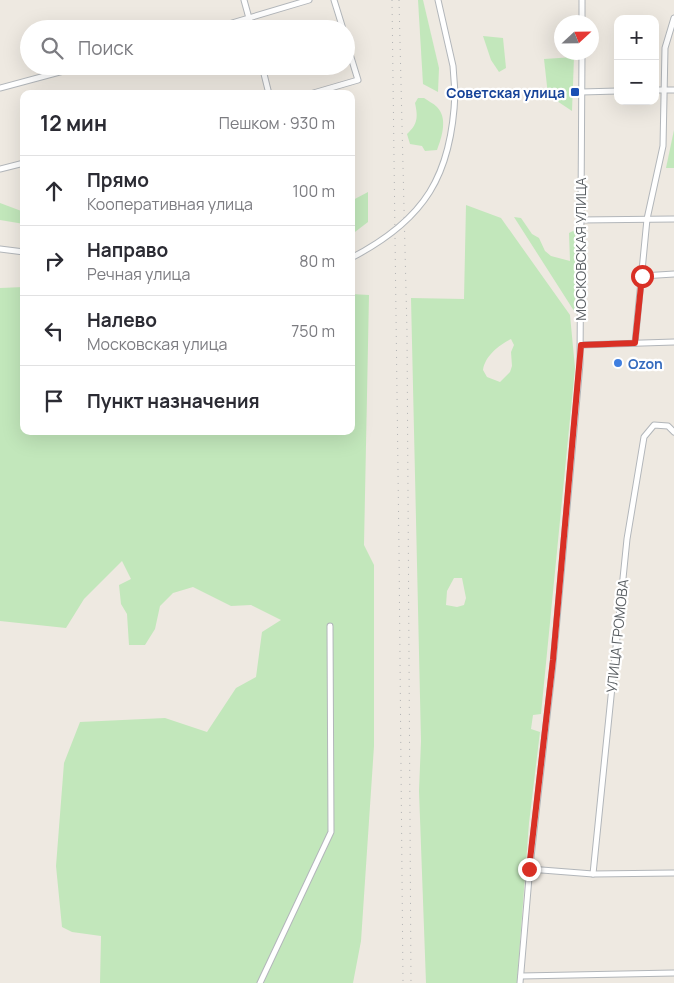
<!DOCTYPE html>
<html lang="ru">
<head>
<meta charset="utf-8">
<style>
	:root { --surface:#fff; --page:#f2f2f3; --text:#2b2b33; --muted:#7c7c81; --line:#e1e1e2 }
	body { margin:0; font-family:Manrope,sans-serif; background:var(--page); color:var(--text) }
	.controls { position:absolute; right:15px; top:15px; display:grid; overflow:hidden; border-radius:10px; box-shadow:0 5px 20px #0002 }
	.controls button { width:45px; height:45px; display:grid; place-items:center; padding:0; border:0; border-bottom:1px solid var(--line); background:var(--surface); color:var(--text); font:25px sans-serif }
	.compass { position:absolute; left:554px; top:15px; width:45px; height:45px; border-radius:50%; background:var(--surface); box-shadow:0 5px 20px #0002; rotate:68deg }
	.stop { position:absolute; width:15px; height:15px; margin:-11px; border:4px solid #d93025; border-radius:50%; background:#fff }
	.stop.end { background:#d93025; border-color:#fff; box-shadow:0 1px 5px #0008 }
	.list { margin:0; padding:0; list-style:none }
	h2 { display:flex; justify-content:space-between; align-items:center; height:65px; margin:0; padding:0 20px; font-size:21px }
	h2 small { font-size:16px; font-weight:400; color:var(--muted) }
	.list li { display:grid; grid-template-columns:32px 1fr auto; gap:15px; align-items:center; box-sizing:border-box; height:70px; padding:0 20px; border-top:1px solid var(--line) }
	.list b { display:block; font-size:19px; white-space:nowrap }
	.list p { margin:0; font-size:16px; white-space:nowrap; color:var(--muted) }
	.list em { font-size:16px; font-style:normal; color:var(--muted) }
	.icon { flex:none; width:28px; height:28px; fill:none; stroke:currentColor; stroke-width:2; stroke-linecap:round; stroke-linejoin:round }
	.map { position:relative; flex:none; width:674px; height:983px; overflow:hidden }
	.search { position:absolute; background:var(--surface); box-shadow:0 5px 20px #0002; left:20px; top:20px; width:335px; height:55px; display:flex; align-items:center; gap:12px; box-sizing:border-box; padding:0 18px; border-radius:28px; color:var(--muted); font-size:19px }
	.panel { position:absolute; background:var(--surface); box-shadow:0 5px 20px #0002; left:20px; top:90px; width:335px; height:345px; border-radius:10px }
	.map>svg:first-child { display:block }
	.green { fill:#c2e7bb; fill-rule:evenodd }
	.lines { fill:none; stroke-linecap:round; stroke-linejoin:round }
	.minor-casing { stroke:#b2b6ba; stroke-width:7 }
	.minor { stroke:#fff; stroke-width:5 }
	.rail { stroke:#b1b2b3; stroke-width:1; stroke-dasharray:1 6; stroke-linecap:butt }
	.minor-bridge-casing { stroke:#b2b6ba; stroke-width:7; stroke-linecap:butt }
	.minor-bridge { stroke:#fff; stroke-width:5 }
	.route { stroke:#d93025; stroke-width:6 }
	.transit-dot { fill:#1a4fb4; stroke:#fff; stroke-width:2 }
	.shop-dot { fill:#3f7fe0; stroke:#fff; stroke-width:2 }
	.labels { text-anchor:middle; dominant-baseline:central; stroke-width:4.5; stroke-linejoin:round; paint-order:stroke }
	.transit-label { font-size:14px; font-weight:bold; fill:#164399; stroke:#fff; text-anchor:end }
	.street-label { font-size:14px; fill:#5a5f63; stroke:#fff }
	.shop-label { font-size:14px; font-weight:bold; fill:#366cbe; stroke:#fff; text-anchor:start }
</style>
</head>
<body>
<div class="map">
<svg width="674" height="983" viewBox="0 0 674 983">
	<rect width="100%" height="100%" fill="#eee9e1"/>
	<g class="green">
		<path d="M418 0H423L439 68 438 92 423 84Z"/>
		<path d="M483 36 503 38 506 68 499 72 491 60Z"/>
		<path d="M574 57 572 111 548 95 544 59Z"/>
		<path d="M418 98H424C428 101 433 103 437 107 448 118 442 137 437 150L425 151 422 146 410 144 407 134C418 124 418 117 415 103Z"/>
		<path d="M674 130V168H666Z"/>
		<path d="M368 192V222L351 235V201Z"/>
		<path d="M0 203 24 212V224L0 220Z"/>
		<path d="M466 205 501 218 570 315 575 368 541 714 533 715 531 729 540 732 529 823 517 983H426L419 791 421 741 411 298 464 299ZM511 339 514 345 511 352 512 366 510 372 500 382 487 377 483 370C485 356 499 345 511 339ZM454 578H462L466 598 464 605 457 607 446 605 447 591Z"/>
		<path d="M514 217 521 218 532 234 539 238 545 251 551 256 570 261 569 233 575 230 576 314Z"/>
		<path d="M24 287V431H351V294L369 295 364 545 374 565V746L361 941 353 983H100L101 936 72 932 62 927 56 866 64 763 80 722 165 718 207 732 236 688 256 677 262 632 281 620 251 605 231 606 193 587 173 593 160 606 155 629 145 645H129L127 614 121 604 119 585 131 579 122 561 84 599 66 628 0 621V288Z"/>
	</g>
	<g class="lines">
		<defs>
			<g id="minor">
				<path d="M244 0 252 29"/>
				<path d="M334 0 343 29"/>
				<path d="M438 0 453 66 455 93"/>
				<path d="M582 22V0"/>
				<path d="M212 29 309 0"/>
				<path d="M262 66 269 94"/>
				<path d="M0 88 82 66"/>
				<path d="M655 90H674"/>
				<path d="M581 92 618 91"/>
				<path d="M310 94 358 80 346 41"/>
				<path d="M0 169 24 163"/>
				<path d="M580 220 674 219"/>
				<path d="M0 249 24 252"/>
				<path d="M642 276 674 274"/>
				<path d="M635 343 647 219 663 146 665 48 674 18"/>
				<path d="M581 345 674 342"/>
				<path d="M529 869 593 874 674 873"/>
				<path d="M593 874 627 539 644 437 654 425 668 426 674 432"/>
				<path d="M521 976 674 973"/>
				<path d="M260 983 331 832 330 626"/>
				<path d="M520 983 530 866 553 664 580 364 582 52"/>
			</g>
		</defs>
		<use href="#minor" class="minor-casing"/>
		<use href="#minor" class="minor"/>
		<g class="rail">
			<path d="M392 0 399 550 403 983"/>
			<path d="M399 0 407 332 411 983"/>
		</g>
		<defs>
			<path id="minor-bridge" d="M351 258C425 220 452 175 455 93"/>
		</defs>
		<use href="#minor-bridge" class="minor-bridge-casing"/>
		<use href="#minor-bridge" class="minor-bridge"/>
	</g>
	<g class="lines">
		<path class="route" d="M529 869 553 660 581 345 635 343 642 276"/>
	</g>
	<rect class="transit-dot" x="570" y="87" width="10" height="10" rx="2.5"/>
	<circle class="shop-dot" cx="618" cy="363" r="5"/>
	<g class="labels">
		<g class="transit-label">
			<text x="565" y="92">Советская улица</text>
		</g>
		<g class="street-label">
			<text transform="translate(580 249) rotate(-90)">МОСКОВСКАЯ УЛИЦА</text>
			<text transform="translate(617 636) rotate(-84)">УЛИЦА ГРОМОВА</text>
		</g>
		<g class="shop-label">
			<text x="628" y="363">Ozon</text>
		</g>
	</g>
</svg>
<div class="controls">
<button>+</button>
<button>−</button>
</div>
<svg class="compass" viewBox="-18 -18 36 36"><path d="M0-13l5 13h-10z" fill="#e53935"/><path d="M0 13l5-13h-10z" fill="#7c7c81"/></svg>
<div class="stop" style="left:642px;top:276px"></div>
<div class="stop end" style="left:529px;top:869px"></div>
<div class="search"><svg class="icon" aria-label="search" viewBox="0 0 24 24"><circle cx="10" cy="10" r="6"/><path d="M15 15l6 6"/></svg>Поиск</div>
<section class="panel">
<h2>12 мин<small>Пешком · 930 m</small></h2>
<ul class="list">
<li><svg class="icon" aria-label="ahead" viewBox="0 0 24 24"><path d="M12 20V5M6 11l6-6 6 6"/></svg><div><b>Прямо</b><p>Кооперативная улица</p></div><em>100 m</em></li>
<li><svg class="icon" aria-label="right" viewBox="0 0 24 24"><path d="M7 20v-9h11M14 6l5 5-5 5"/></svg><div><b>Направо</b><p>Речная улица</p></div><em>80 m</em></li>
<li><svg class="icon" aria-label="left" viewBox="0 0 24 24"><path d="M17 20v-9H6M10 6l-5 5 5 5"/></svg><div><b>Налево</b><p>Московская улица</p></div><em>750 m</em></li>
<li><svg class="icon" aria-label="arrive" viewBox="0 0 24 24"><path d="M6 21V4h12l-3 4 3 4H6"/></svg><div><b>Пункт назначения</b></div></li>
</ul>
</section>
</div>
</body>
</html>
